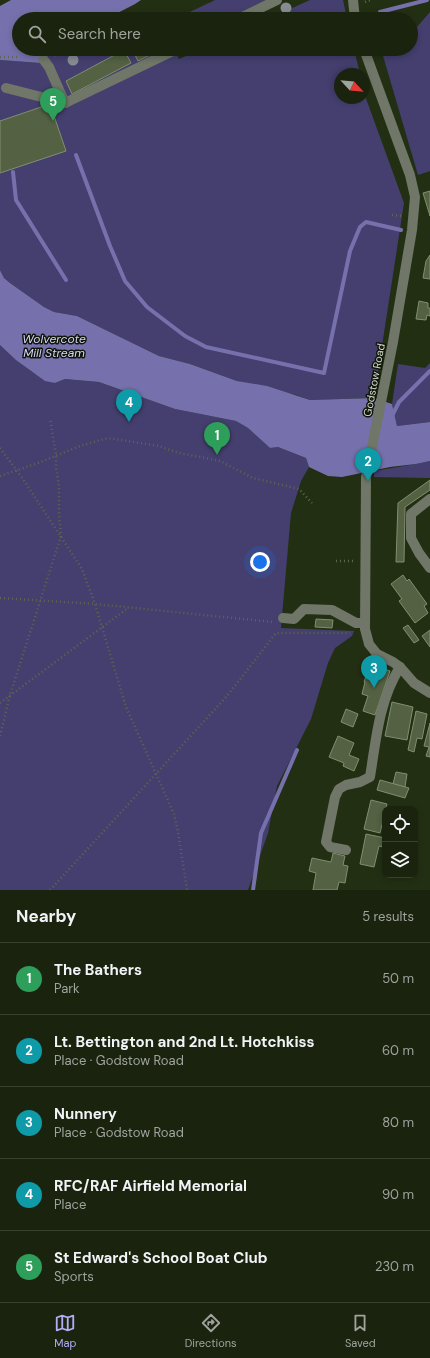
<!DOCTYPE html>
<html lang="en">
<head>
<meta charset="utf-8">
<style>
	:root { --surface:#1a230e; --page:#272f1c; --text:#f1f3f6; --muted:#9fa49e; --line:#38402e; --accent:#b3adf9 }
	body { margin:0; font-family:"DM Sans",sans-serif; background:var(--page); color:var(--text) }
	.controls { position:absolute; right:12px; bottom:12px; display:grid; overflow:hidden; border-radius:8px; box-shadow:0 2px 6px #0003 }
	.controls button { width:36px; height:36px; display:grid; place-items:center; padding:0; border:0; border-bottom:1px solid var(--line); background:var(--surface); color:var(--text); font:20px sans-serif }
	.compass { position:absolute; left:334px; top:68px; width:36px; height:36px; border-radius:50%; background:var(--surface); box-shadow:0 2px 6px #0003; rotate:116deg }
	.you { position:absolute; left:260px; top:562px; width:14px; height:14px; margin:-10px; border:3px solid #fff; border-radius:50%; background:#1a73e8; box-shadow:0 0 0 6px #1a73e833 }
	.badge { display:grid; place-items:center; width:26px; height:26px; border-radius:50%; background:var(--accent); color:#fff; font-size:13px; font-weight:700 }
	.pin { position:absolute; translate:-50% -33px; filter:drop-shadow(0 1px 2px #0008) }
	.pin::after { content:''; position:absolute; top:21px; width:14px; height:12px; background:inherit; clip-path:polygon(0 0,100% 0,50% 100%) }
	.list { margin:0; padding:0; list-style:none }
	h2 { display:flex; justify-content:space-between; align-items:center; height:52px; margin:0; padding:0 16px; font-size:17px }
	h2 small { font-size:13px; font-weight:400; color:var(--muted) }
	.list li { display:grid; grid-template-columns:26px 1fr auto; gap:12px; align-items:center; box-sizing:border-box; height:72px; padding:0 16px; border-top:1px solid var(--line) }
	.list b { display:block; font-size:15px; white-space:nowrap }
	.list p { margin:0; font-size:13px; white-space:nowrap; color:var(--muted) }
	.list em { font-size:13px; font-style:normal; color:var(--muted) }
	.icon { flex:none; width:22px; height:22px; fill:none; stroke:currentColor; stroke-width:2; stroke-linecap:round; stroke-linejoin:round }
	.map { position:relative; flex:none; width:430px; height:890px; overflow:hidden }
	.search { position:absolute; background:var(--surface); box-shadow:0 2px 6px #0003; left:12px; right:12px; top:12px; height:44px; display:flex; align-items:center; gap:10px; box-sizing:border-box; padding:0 14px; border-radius:22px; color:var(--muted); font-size:15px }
	.sheet { height:412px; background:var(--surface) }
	nav { display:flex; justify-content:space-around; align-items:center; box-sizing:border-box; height:56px; border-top:1px solid var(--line); background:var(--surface); font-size:11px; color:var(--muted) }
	nav a { display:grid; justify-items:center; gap:2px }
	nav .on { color:var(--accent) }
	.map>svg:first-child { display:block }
	.green { fill:#443f6e }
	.water { fill:#7671ac }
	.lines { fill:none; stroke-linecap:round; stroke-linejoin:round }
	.stream { stroke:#7671ac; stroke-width:4 }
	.building { fill:#546143; stroke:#808f6f }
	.path { stroke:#5c674f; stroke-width:2.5; stroke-dasharray:1 3; stroke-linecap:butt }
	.minor { stroke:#707668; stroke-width:10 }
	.tree { fill:#878b92 }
	.labels { text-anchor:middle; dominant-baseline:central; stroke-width:3; stroke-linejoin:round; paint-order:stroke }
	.street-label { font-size:11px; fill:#d2daca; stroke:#101509 }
	.water-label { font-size:12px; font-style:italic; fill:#d7d5f8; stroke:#101509 }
</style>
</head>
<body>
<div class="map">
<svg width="430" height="890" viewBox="0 0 430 890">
	<rect width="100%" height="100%" fill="#232f13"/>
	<g class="green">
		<path d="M215 0H266L227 19H175Z"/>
		<path d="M310 0H343L347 19H268Z"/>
		<path d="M430 12V171L418 175 381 49H411V29L416 28Z"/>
		<path d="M53 49H174L179 59 202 49H354L360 74H340V98H364V93L404 203 374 398 310 400 296 395 237 381 190 364 159 356 77 316 54 312 44 307 10 283 4 278 0 270V60L40 63Z"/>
		<path d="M0 345 31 371 55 383 65 379 99 382 175 409 236 421 248 428 270 448 278 447 306 458 309 467 301 481 291 513 281 628 354 631 352 636 335 648 328 663 311 719 277 786 268 833 248 890H0Z"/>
		<path d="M430 363V422L397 426 392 404 398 364 425 368Z"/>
		<path d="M430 461V478L374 477V471L416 464Z"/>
	</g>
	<g class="water">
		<path d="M11 0H141L135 4 106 19H19V49H53L40 63 0 60V6Z"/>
		<path d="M0 270 4 278 10 283 44 307 54 312 77 316 159 356 190 364 237 381 267 386 310 400 374 398 392 404 397 426 430 422V461L416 464 390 467 342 477 328 476 309 467 306 458 278 447 270 448 248 428 236 421 175 409 99 382 65 379 55 383 45 381 16 360 0 345Z"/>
	</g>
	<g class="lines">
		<g class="stream">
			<path d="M380 12 427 0"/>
			<path d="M76 155 110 246 125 281 147 307 185 336 206 347 324 373 350 251 360 227 366 222 401 230"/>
			<path d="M13 172 16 200 66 280"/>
			<path d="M391 418 399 402 430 371"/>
			<path d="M253 890 261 833 297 750"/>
		</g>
	</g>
	<g class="building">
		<path d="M132 49H162L138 61Z"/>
		<path d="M124 50 131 63 72 94 66 81Z"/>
		<path d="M50 104 66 151 0 173V121Z"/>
		<path d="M430 191V216L423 193Z"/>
		<path d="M430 255V279L423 278 426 261Z"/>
		<path d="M419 301 428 303V308H430V316L427 315 426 320 416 319Z"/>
		<path d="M430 480V490L405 507 404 562H396L398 503Z"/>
		<path d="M403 575 407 581 409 579 427 604 424 606 428 613 415 623 399 601 402 599 391 584Z"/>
		<path d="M316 619 333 620 332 628 315 627Z"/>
		<path d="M408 625 419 640 414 643 403 628Z"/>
		<path d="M430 630V647L422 636Z"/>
		<path d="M370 664 390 671 375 715 363 711 368 696 362 694 365 682H364Z"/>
		<path d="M392 702 413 707 407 740 385 736Z"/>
		<path d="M346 709 358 714 353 727 341 722Z"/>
		<path d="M416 711 427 714 422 739 417 738 414 752 408 750Z"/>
		<path d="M430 723V757L426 756 429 747 424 746Z"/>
		<path d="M338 736 354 743 349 755 359 759 354 771 343 766 344 763 329 757Z"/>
		<path d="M396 772 407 774 405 787 393 784Z"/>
		<path d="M380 780 409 788 405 798 377 790Z"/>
		<path d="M371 800 387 804 380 833 364 829Z"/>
		<path d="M366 834 385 838 383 847 379 846 374 867 360 864Z"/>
		<path d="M333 853 345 856 343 865 348 866 345 883 339 882 337 890H313L316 873 309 871 312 858 331 862Z"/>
	</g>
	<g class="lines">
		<g class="path">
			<path d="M365 2 371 0"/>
			<path d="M54 56 62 49"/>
			<path d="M0 57H17"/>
			<path d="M392 215 402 216"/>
			<path d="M0 448 23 479 82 569 95 604 126 707 174 814 178 832 187 890"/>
			<path d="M0 476 38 463 80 446 108 438 159 446 179 453 201 457 220 461 253 478 299 489 312 503"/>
			<path d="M336 561H354"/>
			<path d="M0 598 95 604 273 622"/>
			<path d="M0 703 128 608"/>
			<path d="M0 736 10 695 61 536 59 514V486L56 467V455L50 418"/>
			<path d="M50 890 227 696 276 633H350"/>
		</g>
		<g class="minor">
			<path d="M353 0 355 19"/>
			<path d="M238 19 277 0"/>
			<path d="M364 49 410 175 415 197 412 230 393 342 366 477 365 629 369 644 377 654 393 662 400 667 414 683 430 693"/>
			<path d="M43 59 49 67 65 103"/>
			<path d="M6 88 65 103 177 49"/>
			<path d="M430 499 411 514V538L419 553 430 568"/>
			<path d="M283 618 294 619 304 609 332 610 356 623H365"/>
			<path d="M346 850 330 847 326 842 335 797 339 789 346 785 360 782 370 777C376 740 379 700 400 667"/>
		</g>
	</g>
	<g class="tree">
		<circle cx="286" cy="8" r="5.5"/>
		<circle cx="73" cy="60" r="5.5"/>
	</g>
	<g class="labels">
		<g class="street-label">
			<text transform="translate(374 380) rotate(-79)">Godstow Road</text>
		</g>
		<g class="water-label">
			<text x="54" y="339">Wolvercote<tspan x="54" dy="14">Mill Stream</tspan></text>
		</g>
	</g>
</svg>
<div class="controls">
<button><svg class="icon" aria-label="locate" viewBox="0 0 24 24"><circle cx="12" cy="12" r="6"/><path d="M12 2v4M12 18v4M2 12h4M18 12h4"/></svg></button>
<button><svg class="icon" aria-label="layers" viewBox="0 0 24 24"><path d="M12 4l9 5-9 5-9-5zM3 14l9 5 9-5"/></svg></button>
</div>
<svg class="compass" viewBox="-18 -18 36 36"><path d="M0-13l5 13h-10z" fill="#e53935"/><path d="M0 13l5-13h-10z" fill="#9fa49e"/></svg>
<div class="you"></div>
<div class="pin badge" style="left:217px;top:455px;background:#2e9e5b">1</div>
<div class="pin badge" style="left:368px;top:481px;background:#0f9aa8">2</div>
<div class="pin badge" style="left:374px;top:688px;background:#0f9aa8">3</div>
<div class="pin badge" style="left:129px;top:422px;background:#0f9aa8">4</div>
<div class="pin badge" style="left:53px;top:121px;background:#2e9e5b">5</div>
<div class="search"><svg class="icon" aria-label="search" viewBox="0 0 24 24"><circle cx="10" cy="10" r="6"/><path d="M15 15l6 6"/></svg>Search here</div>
</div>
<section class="sheet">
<h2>Nearby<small>5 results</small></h2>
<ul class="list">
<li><span class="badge" style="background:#2e9e5b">1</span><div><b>The Bathers</b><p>Park</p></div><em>50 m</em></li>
<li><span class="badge" style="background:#0f9aa8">2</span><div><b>Lt. Bettington and 2nd Lt. Hotchkiss</b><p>Place · Godstow Road</p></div><em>60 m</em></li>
<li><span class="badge" style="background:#0f9aa8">3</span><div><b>Nunnery</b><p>Place · Godstow Road</p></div><em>80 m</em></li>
<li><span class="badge" style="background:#0f9aa8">4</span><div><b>RFC/RAF Airfield Memorial</b><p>Place</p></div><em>90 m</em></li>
<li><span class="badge" style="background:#2e9e5b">5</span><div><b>St Edward's School Boat Club</b><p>Sports</p></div><em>230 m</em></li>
</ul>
</section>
<nav>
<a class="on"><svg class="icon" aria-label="map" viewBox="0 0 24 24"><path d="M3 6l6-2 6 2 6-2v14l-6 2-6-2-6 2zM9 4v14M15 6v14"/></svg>Map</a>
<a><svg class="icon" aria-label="directions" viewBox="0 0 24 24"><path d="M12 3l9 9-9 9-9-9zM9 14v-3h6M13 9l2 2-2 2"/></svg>Directions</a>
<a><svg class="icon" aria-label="saved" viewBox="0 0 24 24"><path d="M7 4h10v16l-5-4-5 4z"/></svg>Saved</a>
</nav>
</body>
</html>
